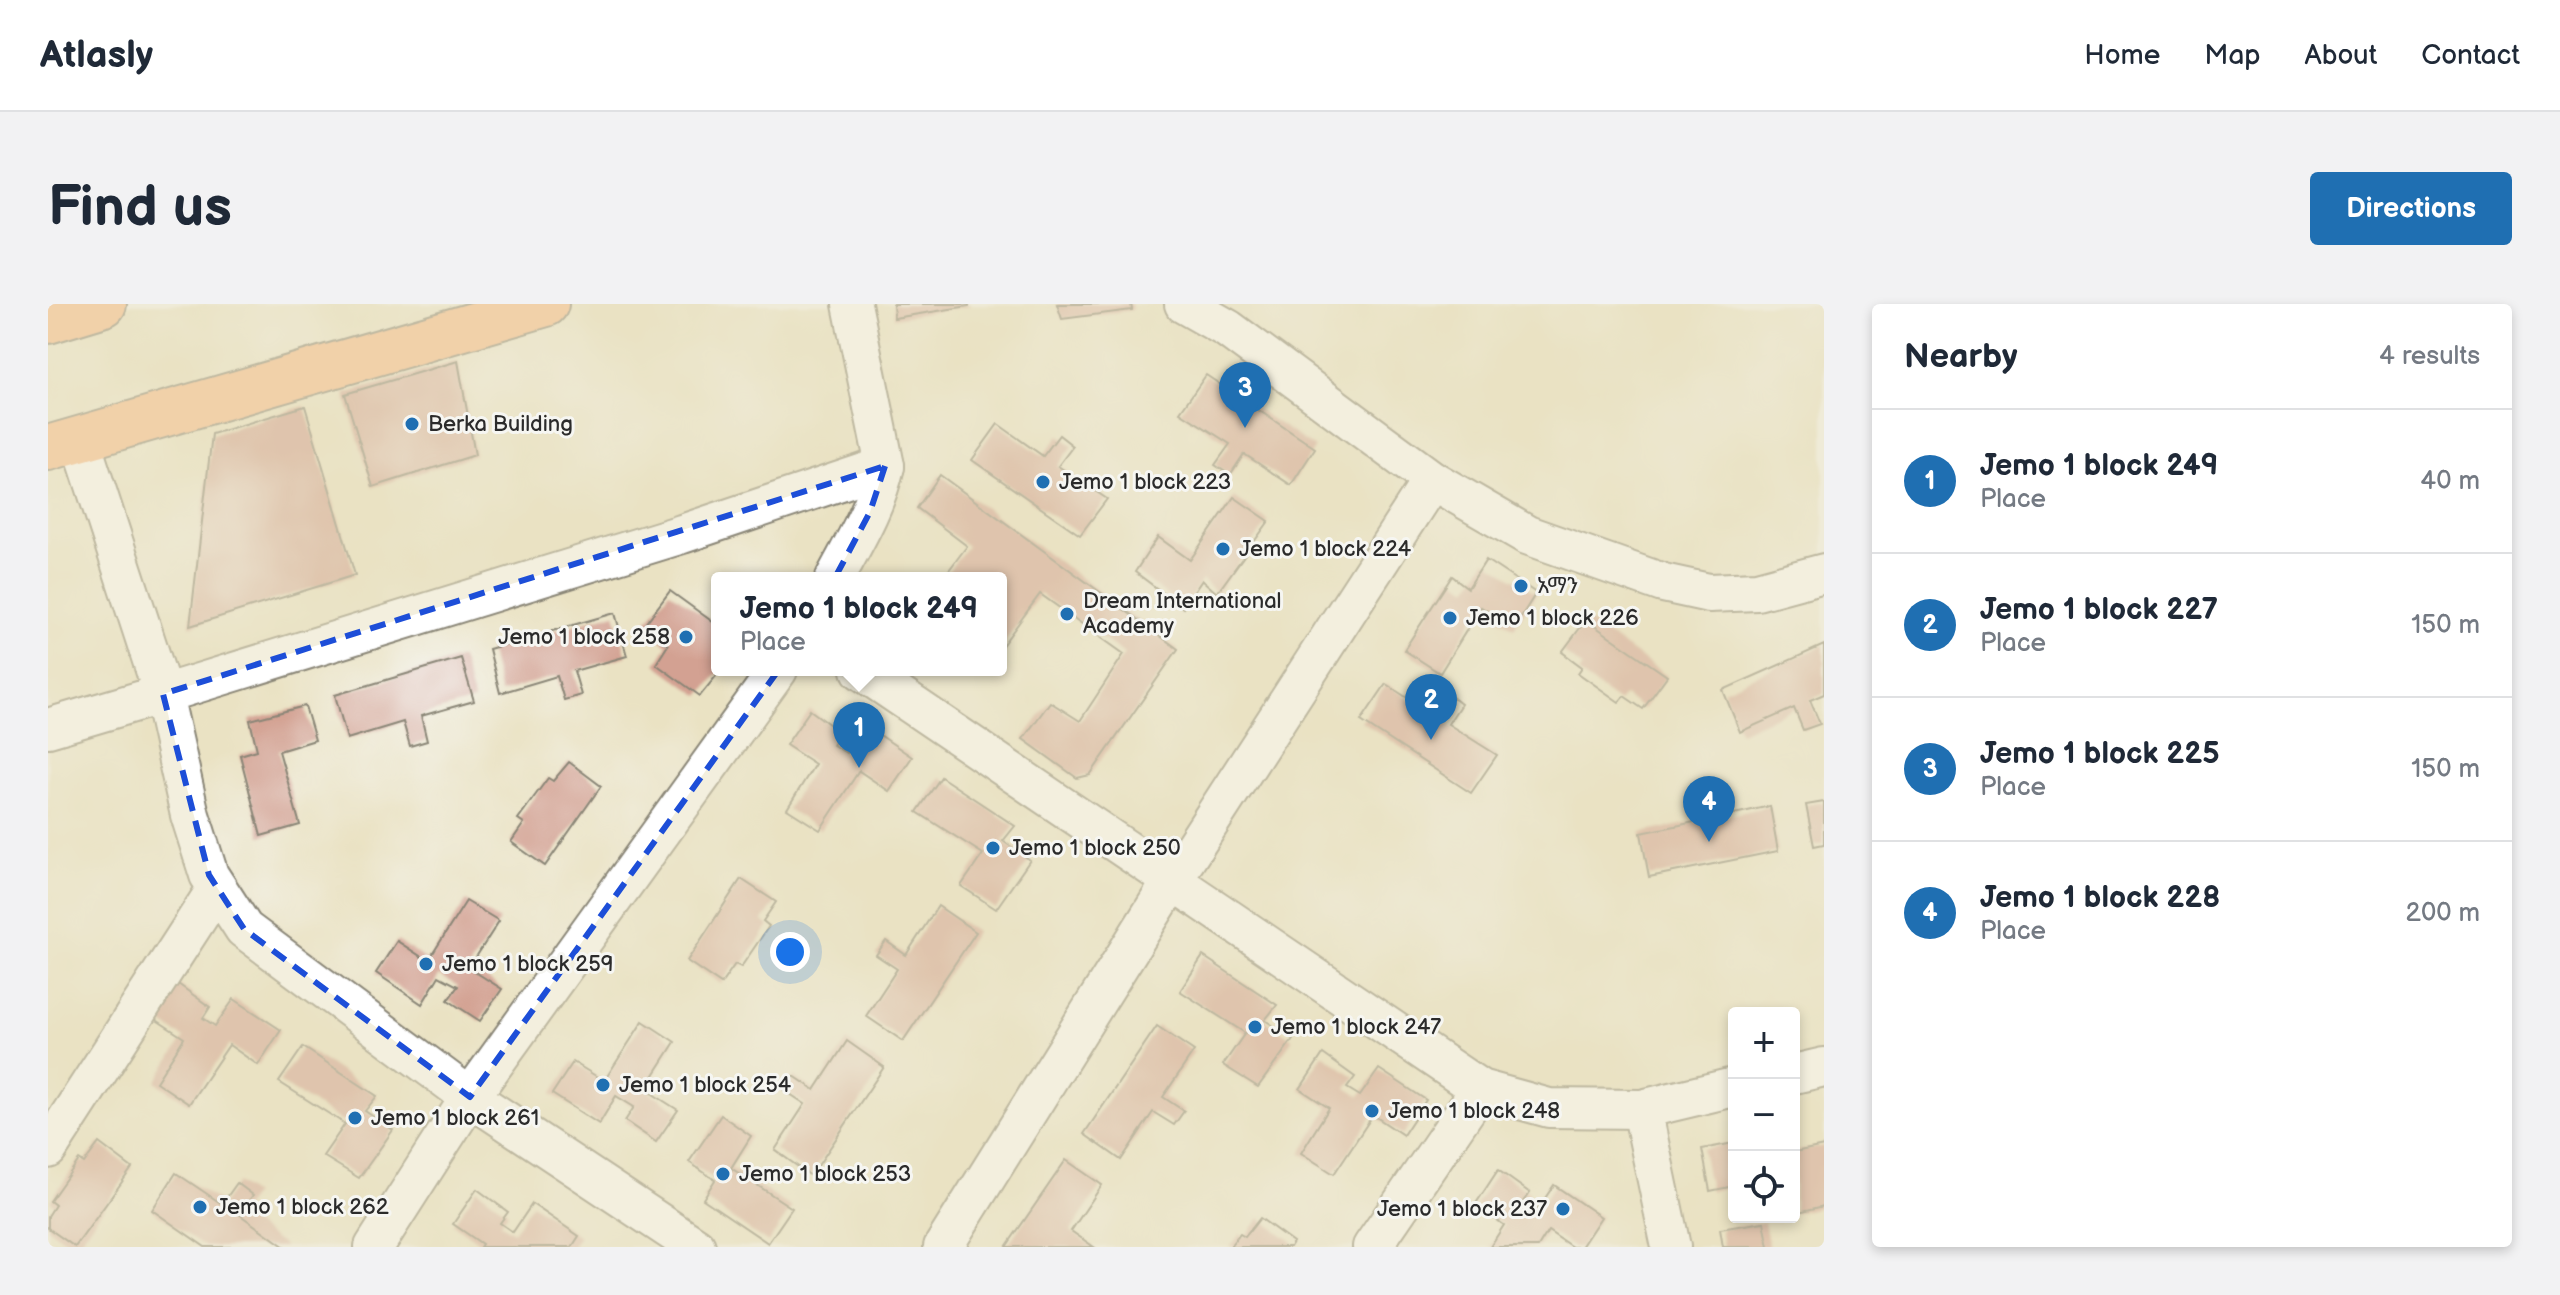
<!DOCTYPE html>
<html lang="en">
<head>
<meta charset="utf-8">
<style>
	:root { --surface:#fff; --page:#f2f2f3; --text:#1f2937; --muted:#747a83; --line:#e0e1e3; --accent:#1f6fb2 }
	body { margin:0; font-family:"Balsamiq Sans","Noto Sans Ethiopic",sans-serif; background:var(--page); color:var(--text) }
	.controls { position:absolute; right:24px; bottom:24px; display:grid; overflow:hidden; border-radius:8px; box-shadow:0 4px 12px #0003 }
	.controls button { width:72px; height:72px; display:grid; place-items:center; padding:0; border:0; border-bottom:2px solid var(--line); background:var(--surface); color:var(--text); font:40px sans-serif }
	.you { position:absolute; left:742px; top:648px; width:28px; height:28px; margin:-20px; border:6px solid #fff; border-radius:50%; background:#1a73e8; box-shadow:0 0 0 12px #1a73e833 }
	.badge { display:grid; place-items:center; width:52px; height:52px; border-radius:50%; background:var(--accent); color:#fff; font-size:26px; font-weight:700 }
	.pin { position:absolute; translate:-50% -66px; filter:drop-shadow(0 2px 4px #0008) }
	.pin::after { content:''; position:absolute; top:42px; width:28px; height:24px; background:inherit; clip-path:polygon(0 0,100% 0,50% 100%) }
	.popup { position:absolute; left:663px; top:268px; width:296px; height:104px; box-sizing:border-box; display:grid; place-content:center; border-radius:8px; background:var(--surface); filter:drop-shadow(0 2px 6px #0005); font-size:26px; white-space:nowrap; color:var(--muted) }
	.popup b { font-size:30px; color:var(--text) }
	.popup::after { content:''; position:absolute; left:50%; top:100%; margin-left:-16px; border:16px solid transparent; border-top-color:var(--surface) }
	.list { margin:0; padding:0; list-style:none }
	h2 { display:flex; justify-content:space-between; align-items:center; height:104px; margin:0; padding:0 32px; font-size:34px }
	h2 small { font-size:26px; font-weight:400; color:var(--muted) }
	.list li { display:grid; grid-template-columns:52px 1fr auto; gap:24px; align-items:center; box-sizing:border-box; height:144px; padding:0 32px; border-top:2px solid var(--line) }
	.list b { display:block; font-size:30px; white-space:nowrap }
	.list p { margin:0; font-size:26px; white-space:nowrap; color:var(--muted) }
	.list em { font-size:26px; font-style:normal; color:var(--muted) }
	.icon { flex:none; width:44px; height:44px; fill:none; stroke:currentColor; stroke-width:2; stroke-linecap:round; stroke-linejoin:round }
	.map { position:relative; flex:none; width:1776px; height:943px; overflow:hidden; border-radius:8px }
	header { display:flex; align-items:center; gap:48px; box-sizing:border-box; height:112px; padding:0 40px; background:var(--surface); border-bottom:2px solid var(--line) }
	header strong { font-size:38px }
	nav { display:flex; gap:44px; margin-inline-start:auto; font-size:28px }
	.intro { display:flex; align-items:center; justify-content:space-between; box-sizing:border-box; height:192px; padding:0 48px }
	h1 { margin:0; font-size:56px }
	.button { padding:20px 36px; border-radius:8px; background:var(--accent); color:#fff; font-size:28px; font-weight:700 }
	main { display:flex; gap:48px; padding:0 48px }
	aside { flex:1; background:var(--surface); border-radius:8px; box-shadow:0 4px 12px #0003 }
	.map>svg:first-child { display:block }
	.building { fill:#d3a192 }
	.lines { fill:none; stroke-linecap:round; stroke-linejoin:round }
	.minor-casing { stroke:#8a8677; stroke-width:42 }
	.major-casing { stroke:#8a8677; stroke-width:48 }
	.minor { stroke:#fff; stroke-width:38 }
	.major { stroke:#fabc8b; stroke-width:44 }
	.marked { fill:none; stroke:#1d4ed8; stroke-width:6; stroke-dasharray:16 10; stroke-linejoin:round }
	.poi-dot { fill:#1f6fb2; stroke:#f6f6f2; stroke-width:3 }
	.labels { text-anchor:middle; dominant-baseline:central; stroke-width:6; stroke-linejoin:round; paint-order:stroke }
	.poi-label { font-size:22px; fill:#2b2b2b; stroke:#f6f6f2; text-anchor:start }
</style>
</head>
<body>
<header>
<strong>Atlasly</strong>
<nav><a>Home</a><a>Map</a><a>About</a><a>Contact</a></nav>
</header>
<div class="intro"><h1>Find us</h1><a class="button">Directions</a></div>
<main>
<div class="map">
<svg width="1776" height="943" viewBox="0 0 1776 943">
	<rect width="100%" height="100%" fill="#f6f6f2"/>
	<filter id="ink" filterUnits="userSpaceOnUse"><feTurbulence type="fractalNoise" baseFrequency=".0125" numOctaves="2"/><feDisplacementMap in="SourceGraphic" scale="16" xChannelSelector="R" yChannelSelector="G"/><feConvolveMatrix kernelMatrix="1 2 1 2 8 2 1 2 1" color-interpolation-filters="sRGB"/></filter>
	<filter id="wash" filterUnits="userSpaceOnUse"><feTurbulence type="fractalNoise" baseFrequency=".006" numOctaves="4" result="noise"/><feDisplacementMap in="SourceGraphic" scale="32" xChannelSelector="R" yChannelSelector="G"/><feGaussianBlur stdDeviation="1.8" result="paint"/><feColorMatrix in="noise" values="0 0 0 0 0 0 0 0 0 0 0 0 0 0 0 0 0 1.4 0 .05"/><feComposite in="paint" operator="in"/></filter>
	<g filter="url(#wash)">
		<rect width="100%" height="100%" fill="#eae2c3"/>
		<g id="blocks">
			<g class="building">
				<path d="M845 0H921V2L846 14Z"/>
				<path d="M1009 0H1083L1084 6 1014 15Z"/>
				<path d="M410 57 427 151 325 183 297 90Z"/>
				<path d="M1158 71 1267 144 1243 181 1196 150 1182 171 1167 161 1182 140 1132 108Z"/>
				<path d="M257 102 307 271 142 322 164 130Z"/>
				<path d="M950 120 995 152 1011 131 1025 142 1010 162 1059 195 1032 231 924 156Z"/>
				<path d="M892 171 1130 345 1042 471 1029 474 975 435 1002 398 1032 417 1076 350 992 290 953 343V274H895L919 242 869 204Z"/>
				<path d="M1186 193 1221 217 1169 289 1154 276 1135 304 1087 268 1110 233 1142 256Z"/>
				<path d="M1438 256 1488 289 1466 324 1433 303 1392 369 1356 346 1404 272 1420 284Z"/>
				<path d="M622 287 669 321V366H673L652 392 608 360 620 341 594 324Z"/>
				<path d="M567 309 579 352 526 367 533 391 516 396 509 372 452 389 441 345Z"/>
				<path d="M1538 316 1619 372 1595 405 1576 392 1571 398 1530 369 1534 363 1514 348Z"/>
				<path d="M1776 341V390L1762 396 1772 420 1755 426 1746 404 1692 428 1675 386Z"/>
				<path d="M413 354 426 397 373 412 379 437 362 442 355 418 299 435 287 391Z"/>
				<path d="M1338 380 1384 410 1399 389 1413 400 1400 420 1449 451 1423 489 1313 417Z"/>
				<path d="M257 402 267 436 231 447 252 521 213 532 192 451 209 446 202 416Z"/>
				<path d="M762 406 793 429 785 441 798 449 817 421 864 453 841 487 811 467 772 526 739 505 767 460 738 441Z"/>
				<path d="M521 458 553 482 497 562 463 538 476 519 470 515 500 474 505 477Z"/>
				<path d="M893 473 967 522 955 537 982 556 948 605 913 582 935 550 869 508Z"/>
				<path d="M1660 491 1664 515 1722 502 1730 547 1601 573 1593 529 1647 518 1643 494Z"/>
				<path d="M1776 498V540L1766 542 1758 501Z"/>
				<path d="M693 575 728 598 715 617 721 622 693 663 687 660 673 680 639 657Z"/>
				<path d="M418 597 451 617 421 664 454 685 432 717 400 696 410 682 391 672 374 700 328 669 349 637 380 657Z"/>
				<path d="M890 602 928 628 855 737 818 712 849 665 828 651 838 637 858 651Z"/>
				<path d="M1155 652 1229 701 1217 716 1245 735 1210 783 1175 761 1197 729 1132 687Z"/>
				<path d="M130 680 162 703 155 714 167 722 186 695 233 726 210 761 181 741 141 800 108 778 136 734 107 715Z"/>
				<path d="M595 717 627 738 597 785 630 806 608 838 577 817 586 803 568 792 551 820 504 790 525 758 556 777Z"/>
				<path d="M1109 722 1146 747 1115 793 1136 807 1126 821 1105 808 1073 856 1036 830Z"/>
				<path d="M799 737 836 763 763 872 727 846 757 800 736 786 746 772 767 786Z"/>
				<path d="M255 743 329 792 317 807 345 826 311 874 275 852 297 820 231 778Z"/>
				<path d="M1275 750 1307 773 1299 784 1312 792 1331 765 1378 796 1355 831 1325 811 1286 870 1253 849 1281 804 1252 785Z"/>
				<path d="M673 811 703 832 683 864 744 904 720 939 655 895 667 876 641 858Z"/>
				<path d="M51 839 84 864 27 943 0 924V912L7 901 2 897 31 856 36 859Z"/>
				<path d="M1686 839V882L1662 887 1654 845Z"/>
				<path d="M1776 842V902L1746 909V848Z"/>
				<path d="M1018 856 1054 881 1023 927 1046 943H958Z"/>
				<path d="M1450 866 1482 889 1474 901 1487 909 1506 881 1553 913 1533 943H1524L1500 927 1490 943H1442L1456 921 1427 901Z"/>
				<path d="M128 869 174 900 189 879 205 891 191 910 237 943H157L104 906Z"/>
				<path d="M429 885 460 908 452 919 465 928 484 900 531 932 524 943H432L434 940 405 920Z"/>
				<path d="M1212 914 1245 938 1242 943H1182L1192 930 1197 933Z"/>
				<path d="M1716 918 1721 943H1675L1672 925Z"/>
			</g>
		</g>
	</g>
	<g filter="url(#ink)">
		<use href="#blocks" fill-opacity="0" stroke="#8a8677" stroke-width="2"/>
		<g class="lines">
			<defs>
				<g id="minor">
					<path d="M1136 0 1180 25 1384 176 1479 231 1615 279 1661 289 1709 287 1776 269"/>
					<path d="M32 135 115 390 634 230 837 162"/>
					<path d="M787 274C806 238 828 203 837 162L804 0"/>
					<path d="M813 366 1432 785 1501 804 1594 805 1686 783"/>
					<path d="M0 424 115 390 142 511 161 571 196 625 422 793 648 943"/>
					<path d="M1746 770 1776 763"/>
					<path d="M1594 805 1623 943"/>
					<path d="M0 845 169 584"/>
					<path d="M326 943 422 793 730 366"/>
					<path d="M895 943 1124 577 1384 176"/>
					<path d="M1324 943 1432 785"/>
				</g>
				<g id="major">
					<path d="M0 17 56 0"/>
					<path d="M0 144 498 0"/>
				</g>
			</defs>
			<use href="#minor" class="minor-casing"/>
			<use href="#major" class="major-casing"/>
			<use href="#minor" class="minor"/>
			<use href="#major" class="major"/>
		</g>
	</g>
	<path d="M0 0H1776V943H0ZM837 162 822 208 758 328 422 793 196 625 161 571 115 390Z" fill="#eae2c3" fill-opacity=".55" fill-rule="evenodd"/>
	<path class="marked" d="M837 162 822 208 758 328 422 793 196 625 161 571 115 390Z"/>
	<g class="poi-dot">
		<circle cx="364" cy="120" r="8"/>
		<circle cx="995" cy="178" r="8"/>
		<circle cx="1175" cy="245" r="8"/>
		<circle cx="1473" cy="282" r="8"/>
		<circle cx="1019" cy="310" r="8"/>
		<circle cx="1402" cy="314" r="8"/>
		<circle cx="638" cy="333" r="8"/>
		<circle cx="945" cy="544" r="8"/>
		<circle cx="378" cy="660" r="8"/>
		<circle cx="1207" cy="723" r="8"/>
		<circle cx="555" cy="781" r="8"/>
		<circle cx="1324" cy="807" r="8"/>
		<circle cx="307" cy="814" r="8"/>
		<circle cx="675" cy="870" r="8"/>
		<circle cx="152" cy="903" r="8"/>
		<circle cx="1515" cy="905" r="8"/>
	</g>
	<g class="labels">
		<g class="poi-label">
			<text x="380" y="120">Berka Building</text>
			<text x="1011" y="178">Jemo 1 block 223</text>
			<text x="1191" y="245">Jemo 1 block 224</text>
			<text x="1489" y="282">አማን</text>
			<text x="1035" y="297">Dream International<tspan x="1035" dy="25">Academy</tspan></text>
			<text x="1418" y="314">Jemo 1 block 226</text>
			<text x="622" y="333" text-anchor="end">Jemo 1 block 258</text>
			<text x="961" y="544">Jemo 1 block 250</text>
			<text x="394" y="660">Jemo 1 block 259</text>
			<text x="1223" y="723">Jemo 1 block 247</text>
			<text x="571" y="781">Jemo 1 block 254</text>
			<text x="1340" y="807">Jemo 1 block 248</text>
			<text x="323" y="814">Jemo 1 block 261</text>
			<text x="691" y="870">Jemo 1 block 253</text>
			<text x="168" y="903">Jemo 1 block 262</text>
			<text x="1499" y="905" text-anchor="end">Jemo 1 block 237</text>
		</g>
	</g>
</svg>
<div class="controls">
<button>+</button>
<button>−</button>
<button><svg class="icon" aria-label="locate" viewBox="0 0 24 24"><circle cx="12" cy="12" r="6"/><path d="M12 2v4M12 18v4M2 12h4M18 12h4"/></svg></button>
</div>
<div class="you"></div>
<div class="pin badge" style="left:811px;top:464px">1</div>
<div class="popup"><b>Jemo 1 block 249</b>Place</div>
<div class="pin badge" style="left:1383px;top:436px">2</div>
<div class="pin badge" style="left:1197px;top:124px">3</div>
<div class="pin badge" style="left:1661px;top:538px">4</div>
</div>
<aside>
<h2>Nearby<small>4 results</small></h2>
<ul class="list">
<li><span class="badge">1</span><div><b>Jemo 1 block 249</b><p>Place</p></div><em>40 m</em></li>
<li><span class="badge">2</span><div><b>Jemo 1 block 227</b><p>Place</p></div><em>150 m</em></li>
<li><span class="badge">3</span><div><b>Jemo 1 block 225</b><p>Place</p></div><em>150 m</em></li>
<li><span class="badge">4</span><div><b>Jemo 1 block 228</b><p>Place</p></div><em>200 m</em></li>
</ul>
</aside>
</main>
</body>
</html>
